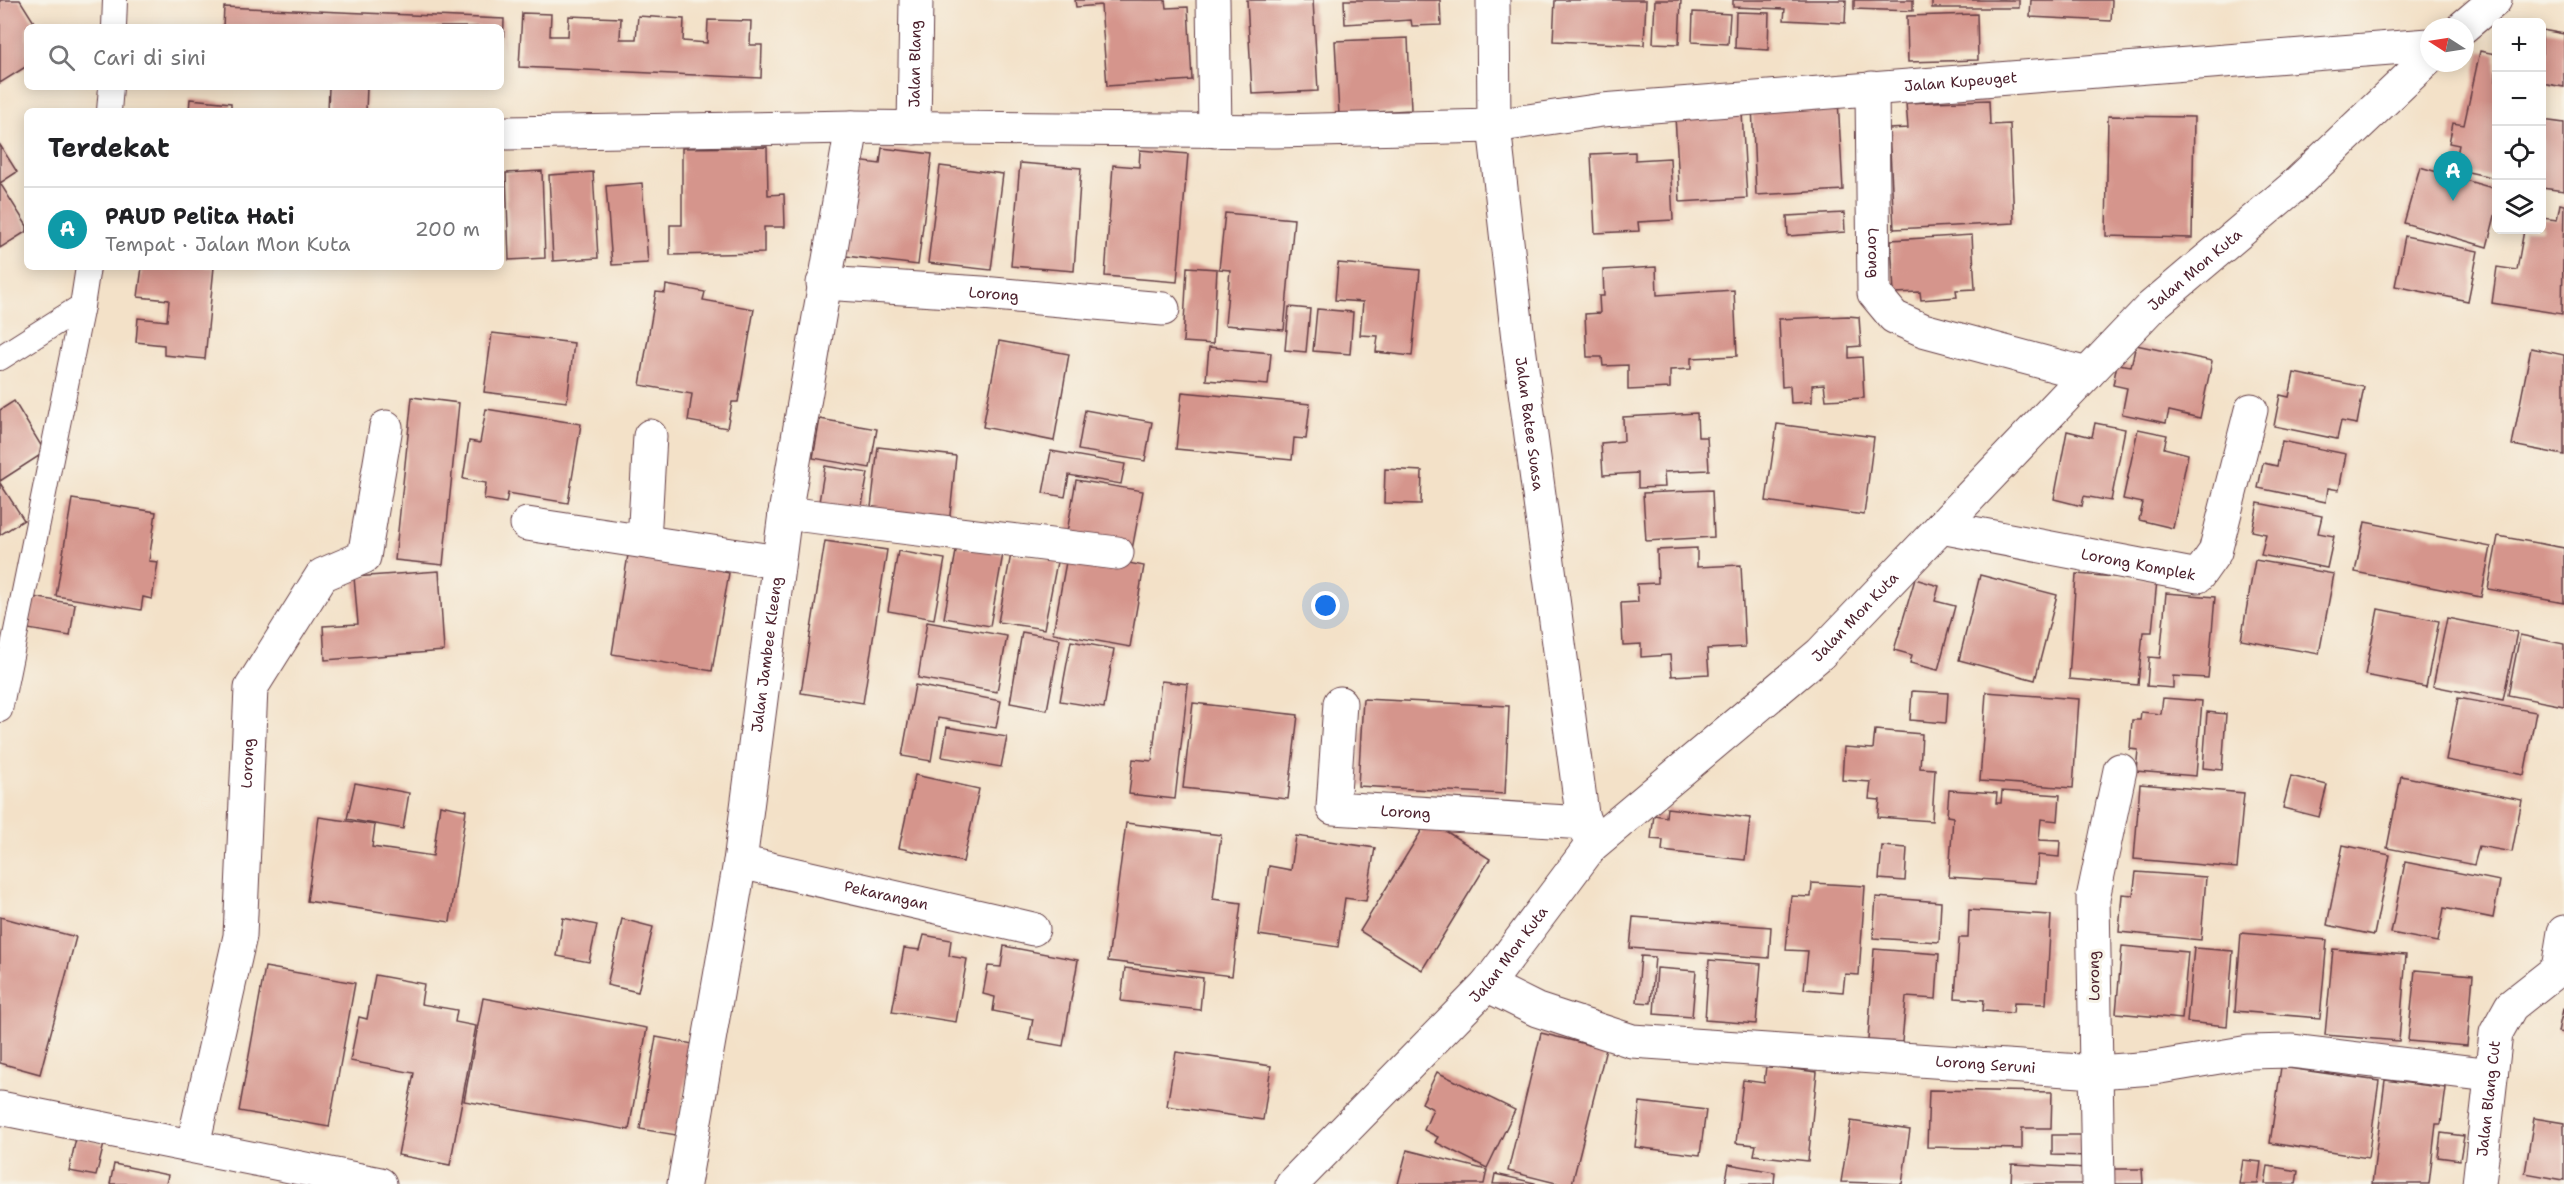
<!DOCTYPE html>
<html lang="id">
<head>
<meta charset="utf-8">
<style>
	:root { --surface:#fff; --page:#f6f6f6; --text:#202124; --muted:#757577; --line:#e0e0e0; --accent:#2563eb }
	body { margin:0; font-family:"Shantell Sans",sans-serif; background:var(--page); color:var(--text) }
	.controls { position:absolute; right:18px; top:18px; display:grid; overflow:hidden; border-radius:9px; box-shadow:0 3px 15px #0003 }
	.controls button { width:54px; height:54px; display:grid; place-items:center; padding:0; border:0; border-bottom:2px solid var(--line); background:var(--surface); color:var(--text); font:30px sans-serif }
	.compass { position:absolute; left:2420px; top:18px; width:54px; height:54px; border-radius:50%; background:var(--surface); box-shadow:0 3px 15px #0003; rotate:282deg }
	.you { position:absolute; left:1326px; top:606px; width:21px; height:21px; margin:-15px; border:4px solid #fff; border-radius:50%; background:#1a73e8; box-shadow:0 0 0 9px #1a73e833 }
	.badge { display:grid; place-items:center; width:39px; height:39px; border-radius:50%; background:var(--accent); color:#fff; font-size:20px; font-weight:700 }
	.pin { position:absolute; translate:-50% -50px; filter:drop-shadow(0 2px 3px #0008) }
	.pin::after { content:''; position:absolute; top:32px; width:21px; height:18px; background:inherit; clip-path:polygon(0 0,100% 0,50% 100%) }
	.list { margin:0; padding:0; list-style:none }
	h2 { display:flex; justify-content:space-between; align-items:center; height:78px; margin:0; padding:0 24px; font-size:26px }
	h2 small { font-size:20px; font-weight:400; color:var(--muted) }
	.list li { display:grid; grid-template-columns:39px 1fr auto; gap:18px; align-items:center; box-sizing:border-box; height:84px; padding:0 24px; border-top:2px solid var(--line) }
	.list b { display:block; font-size:22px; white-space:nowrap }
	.list p { margin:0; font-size:20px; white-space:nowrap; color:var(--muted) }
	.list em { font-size:20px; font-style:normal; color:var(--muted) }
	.icon { flex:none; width:33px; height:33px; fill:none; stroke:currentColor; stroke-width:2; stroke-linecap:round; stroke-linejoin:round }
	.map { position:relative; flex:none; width:2564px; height:1184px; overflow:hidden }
	.search { position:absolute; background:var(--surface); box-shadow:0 3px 15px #0003; left:24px; top:24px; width:480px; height:66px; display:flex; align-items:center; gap:15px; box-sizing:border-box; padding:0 21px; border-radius:9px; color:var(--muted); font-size:22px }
	.panel { position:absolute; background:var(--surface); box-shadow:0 3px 15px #0003; left:24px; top:108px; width:480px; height:162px; border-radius:9px }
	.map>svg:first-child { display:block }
	.building { fill:#d5958c }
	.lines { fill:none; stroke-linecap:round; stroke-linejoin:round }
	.service-casing { stroke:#633c43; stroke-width:26 }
	.minor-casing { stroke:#633c43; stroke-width:35 }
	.service { stroke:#fff; stroke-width:24 }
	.minor { stroke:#fff; stroke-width:33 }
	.labels { text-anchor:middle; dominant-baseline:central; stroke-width:6; stroke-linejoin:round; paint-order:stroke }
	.street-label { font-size:15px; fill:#4a1f2b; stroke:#f7f3e8 }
</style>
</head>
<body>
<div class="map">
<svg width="2564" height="1184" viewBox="0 0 2564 1184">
	<rect width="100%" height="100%" fill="#f7f3e8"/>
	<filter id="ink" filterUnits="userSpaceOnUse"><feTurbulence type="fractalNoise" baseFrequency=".0167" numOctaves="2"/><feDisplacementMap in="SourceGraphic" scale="12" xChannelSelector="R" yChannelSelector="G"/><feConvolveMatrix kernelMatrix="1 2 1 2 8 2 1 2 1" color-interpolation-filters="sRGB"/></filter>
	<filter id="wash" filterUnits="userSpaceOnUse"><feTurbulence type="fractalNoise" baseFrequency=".008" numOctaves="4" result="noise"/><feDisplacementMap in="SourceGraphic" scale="24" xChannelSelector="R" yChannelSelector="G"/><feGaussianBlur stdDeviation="1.35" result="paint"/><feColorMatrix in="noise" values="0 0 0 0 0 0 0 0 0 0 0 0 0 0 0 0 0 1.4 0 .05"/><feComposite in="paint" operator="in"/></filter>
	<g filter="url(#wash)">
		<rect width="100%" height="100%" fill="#f3e1c8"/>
		<g id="blocks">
			<g class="building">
				<path d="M0 0H20L37 27H27V66L0 83Z"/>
				<path d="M1075 0H1165L1166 8 1188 7 1192 80 1107 86 1101 5 1076 7Z"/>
				<path d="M1247 0H1313L1318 91 1252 94Z"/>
				<path d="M1344 0H1440L1441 25 1412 26 1411 20 1345 24Z"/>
				<path d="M1555 0H1646L1644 45 1553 41Z"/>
				<path d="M1655 0H1681L1679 44 1653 43Z"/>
				<path d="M1733 0H1846L1845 23 1784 20 1785 9 1733 7Z"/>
				<path d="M1854 0H1913V11L1854 9Z"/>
				<rect x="1932" y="0" width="87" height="8"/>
				<path d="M2031 0H2112L2111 21 2030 17Z"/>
				<path d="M224 7 504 19 503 54 501 27H223Z"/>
				<path d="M1693 12 1730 14 1728 44 1692 42Z"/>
				<path d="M1736 12 1769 13 1768 50 1735 48Z"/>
				<path d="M522 13 551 14 550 36H568L569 16 621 18 620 39H636L638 16 684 19 683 41 707 43 708 20 751 21 750 45H762L761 78 519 67Z"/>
				<path d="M1977 14 1978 60 1908 62 1907 16Z"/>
				<path d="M2542 30 2564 34V87L2542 83Z"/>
				<path d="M1408 38 1411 110 1339 114 1335 41Z"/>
				<path d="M2480 51 2496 54V178L2454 169 2459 145 2449 143 2453 123 2464 125Z"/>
				<path d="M329 87H367L366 111H328Z"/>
				<path d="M190 99 231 103V111H189Z"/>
				<path d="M1838 100 1843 190 1756 195 1752 105Z"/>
				<path d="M1989 100 1990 125 2010 124 2014 223 1894 229 1889 129 1908 128 1906 103Z"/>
				<path d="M1742 113 1747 198 1680 202 1675 116Z"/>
				<path d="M2108 116 2194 117 2192 238 2106 236Z"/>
				<path d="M2542 120 2564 123V191L2542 188Z"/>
				<path d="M0 145 17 172 0 183 27 226V231L0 248Z"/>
				<path d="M767 147 768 195 784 194 785 227H764V253L670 255V225H682V148Z"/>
				<path d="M882 148 932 154 918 265 846 256 857 161 880 164Z"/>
				<path d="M1140 150 1188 154 1177 282 1105 276 1113 165 1139 167Z"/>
				<path d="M1635 152V160L1670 158 1673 220 1638 222 1639 231 1595 233 1591 154Z"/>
				<path d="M1020 163 1081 168 1074 271 1011 266Z"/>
				<path d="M940 166 1003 174 991 270 928 263Z"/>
				<path d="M2420 167 2496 189V212L2487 247 2404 223Z"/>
				<path d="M542 171 545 258 509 260 506 173Z"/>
				<path d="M593 172 598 258 553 261 549 175Z"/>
				<path d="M642 183 648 263 612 265 606 186Z"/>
				<path d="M2560 204 2564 205 2562 314 2492 303 2497 267 2517 270 2524 230H2542V218L2557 220Z"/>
				<path d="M1225 213 1294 219 1284 330 1225 325 1230 270 1219 269Z"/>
				<path d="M1844 213 1845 232 1788 236 1787 216Z"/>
				<path d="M1972 235 1975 289 1956 290 1957 297 1921 300 1920 292 1894 293 1891 240Z"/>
				<path d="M2405 236 2478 251 2468 301 2395 286Z"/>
				<path d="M1338 263 1420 270 1412 356 1376 352 1378 336 1360 335 1363 302 1335 300Z"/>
				<path d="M142 267H214L205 359 164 355V345L136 342 138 318 167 321 169 300 138 297Z"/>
				<path d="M1187 267 1217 269 1213 344 1183 342Z"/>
				<path d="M1656 267 1657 295 1734 290 1737 356 1691 358V369L1670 370V388L1628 390V365L1603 366 1602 357H1587L1585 314 1600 313 1599 296H1604L1603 270Z"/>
				<path d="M666 285 705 292 703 300 754 309 738 402H732L727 428 688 421 692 394 640 385 656 292 665 293Z"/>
				<path d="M1289 307 1310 309 1306 352 1285 350Z"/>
				<path d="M1317 309 1353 312 1350 354 1313 351Z"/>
				<path d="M1848 316 1859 317 1861 346 1849 347V358L1862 357 1864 398 1826 400 1824 384 1812 385V402L1791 403 1790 386 1782 387 1779 319Z"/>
				<path d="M492 333 574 343 567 402 484 392Z"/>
				<path d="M999 341 1069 354 1054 441 983 427Z"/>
				<path d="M2136 345 2212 361 2200 418 2169 411 2166 423 2122 414 2127 388 2113 385 2117 364 2131 366Z"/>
				<path d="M1209 347 1271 353 1268 385 1206 380Z"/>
				<path d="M2531 348 2564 355V455L2512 445Z"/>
				<path d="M2294 373 2364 387 2357 424 2341 421 2337 439 2274 426 2280 395 2289 397Z"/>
				<path d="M1182 392 1310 404 1306 439 1294 438 1292 460 1176 449Z"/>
				<path d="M412 397 459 403 443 565 395 560Z"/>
				<path d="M14 401 45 452 0 481V410Z"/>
				<path d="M486 409 581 424 568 503 508 493 506 503 484 499 486 483 463 479 469 441 480 443Z"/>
				<path d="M1085 410 1152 422 1145 461 1078 450Z"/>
				<path d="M1697 413 1698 437H1707L1709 470 1664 472 1665 487 1638 488V473L1603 475 1601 443 1624 441 1623 417Z"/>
				<path d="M820 419 877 429 870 468 813 458Z"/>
				<path d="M2095 423 2125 429 2111 501 2084 496 2082 506 2054 499 2067 431 2092 437Z"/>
				<path d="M1777 424 1874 437 1864 515 1766 501Z"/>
				<path d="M2138 429 2167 435 2164 448 2188 454 2173 528 2139 520 2143 503 2123 499Z"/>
				<path d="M2282 441 2346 454 2339 490 2328 488 2326 502 2258 488 2263 463 2277 466Z"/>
				<path d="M878 447 956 456 949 525 870 516Z"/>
				<path d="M1051 451 1125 464 1121 484 1069 475 1065 497 1043 493Z"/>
				<path d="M825 466 868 473 860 516 818 508Z"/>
				<path d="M1385 469 1422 471 1421 504 1384 503Z"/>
				<path d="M1076 480 1143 491 1132 550 1066 538Z"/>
				<path d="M0 483 24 520 0 535Z"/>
				<path d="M1712 490 1714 537 1646 541 1643 493Z"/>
				<path d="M72 499 156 512 149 561 158 562 152 599 143 597 141 610 56 596Z"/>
				<path d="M2258 503 2322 516 2318 533 2334 536 2327 568 2261 555 2266 534 2252 531Z"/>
				<path d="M2365 522 2491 547 2481 597 2355 572Z"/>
				<path d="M2498 536 2564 548V603L2488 589Z"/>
				<path d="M825 541 887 550 863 703 801 693Z"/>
				<path d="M957 546 1003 554 990 626 944 618Z"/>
				<path d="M1697 548V567L1741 565 1745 647 1707 649 1709 674 1672 676 1670 655 1641 657V644L1623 645 1621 603 1638 602 1637 584 1658 583 1657 550Z"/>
				<path d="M898 551 945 559 934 619 888 611Z"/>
				<path d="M1068 551 1144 566 1130 647 1053 633Z"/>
				<path d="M1011 554 1057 562 1044 629 998 622Z"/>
				<path d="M628 555 725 560 723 572 729 573 712 671 612 654Z"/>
				<path d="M2255 560 2334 574 2319 654 2241 640Z"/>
				<path d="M439 571 444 651 325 660 323 626 358 624 354 577Z"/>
				<path d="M2076 574 2157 580 2152 632H2143L2138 685 2069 679Z"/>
				<path d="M1980 575 2057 595 2035 680 1959 660Z"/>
				<path d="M1915 579 1939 586 1935 601 1955 606 1938 670 1910 663 1912 655 1894 650Z"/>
				<path d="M2166 593 2215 597 2208 678 2173 676V688L2147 686 2149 657 2160 658Z"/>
				<path d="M33 597 75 604 70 636 28 629Z"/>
				<path d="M2378 609 2439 621 2426 687 2365 675Z"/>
				<path d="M2447 618 2517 632 2503 700 2433 686Z"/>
				<path d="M927 622 1007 636 997 692 918 678Z"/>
				<path d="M1022 632 1060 639 1047 710 1010 703Z"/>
				<path d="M2520 635 2564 644V706L2508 695Z"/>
				<path d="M1071 641 1114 649 1104 708 1060 701Z"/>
				<path d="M1161 681 1188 684 1175 799 1129 794 1133 759 1152 761Z"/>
				<path d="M915 685 1001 701 996 728 938 718 931 761 902 756Z"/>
				<path d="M1912 691 1948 693 1946 723 1910 720Z"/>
				<path d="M1986 692 2079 699 2073 788 1980 781Z"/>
				<path d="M2163 698 2202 701 2196 776 2136 771 2138 750 2130 749 2132 720H2140L2141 712 2161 714Z"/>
				<path d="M2458 698 2536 712 2524 775 2446 760Z"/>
				<path d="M1363 699 1509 706 1505 794 1358 786Z"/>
				<path d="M1193 703 1298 715 1288 799 1183 788Z"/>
				<path d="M2207 712 2226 714 2222 770 2203 768Z"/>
				<path d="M947 727 1007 737 1001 767 942 757Z"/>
				<path d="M1875 730 1922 734 1920 768 1935 769 1932 821 1878 817 1880 800 1869 799 1871 782 1842 780 1844 747 1873 749Z"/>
				<path d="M915 775 979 789 963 862 899 848Z"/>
				<path d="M2291 776 2327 785 2319 817 2283 808Z"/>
				<path d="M2401 776 2522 800 2512 852 2479 846 2474 865 2387 848Z"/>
				<path d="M355 783 409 793 403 829 347 819Z"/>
				<path d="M2140 784 2244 793 2237 868 2134 859Z"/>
				<path d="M1949 790 1997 793 1996 803H2001L2002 791 2060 795 2058 821 2041 819 2039 840 2060 841 2059 857 2038 855 2036 883 1949 877 1953 817 1947 816Z"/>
				<path d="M440 805 466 810 450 922 307 901 319 817 375 825 372 847 433 856Z"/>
				<path d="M1667 808 1750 818 1745 860 1662 851 1663 840 1651 839 1654 815 1666 817Z"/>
				<path d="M1428 820 1490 859 1422 970 1360 931Z"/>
				<path d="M1126 823 1221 835 1213 899 1241 903 1232 976 1108 961Z"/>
				<path d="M1296 836 1375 848 1366 901 1345 898 1338 947 1259 935 1269 866 1291 870Z"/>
				<path d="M2343 845 2390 855 2374 935 2327 925Z"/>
				<path d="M1882 846 1907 848 1905 881 1879 879Z"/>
				<path d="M2405 862 2500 881 2493 918 2444 908 2438 942 2391 933Z"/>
				<path d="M2136 872 2206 877 2201 940 2119 932 2122 894 2133 895Z"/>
				<path d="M1812 883 1865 886 1859 975 1845 974 1843 992 1804 989 1808 951 1786 950 1791 896 1811 897Z"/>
				<path d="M1876 897 1941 902 1939 942 1873 938Z"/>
				<path d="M1969 910 2051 915 2046 1004 2014 1003 2013 1013 1983 1011 1984 1000 1955 998 1959 938H1968Z"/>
				<path d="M0 917 76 937 40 1074 0 1063Z"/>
				<path d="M1633 917 1771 927 1769 958 1630 948Z"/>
				<path d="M563 918 597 925 589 962 557 956Z"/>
				<path d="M622 919 653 927 638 992 607 985Z"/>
				<path d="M2241 933 2327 940 2320 1018 2235 1011Z"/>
				<path d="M924 935 951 940 949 956 967 959 956 1022 892 1012 904 948 920 950Z"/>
				<path d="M1004 946 1078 960 1063 1046 1029 1040 1033 1019 993 1011 995 997 983 994 988 966 1001 967Z"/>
				<path d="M2122 946 2188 952 2182 1019 2116 1013Z"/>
				<path d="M2194 948 2233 951 2227 1026 2187 1022Z"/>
				<path d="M1874 949 1939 954 1936 999 1906 997 1902 1042 1868 1040Z"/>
				<path d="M2333 949 2406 955 2399 1041 2325 1035Z"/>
				<path d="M1641 956 1655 957 1651 1003 1637 1002Z"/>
				<path d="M1709 960 1761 964 1756 1024 1705 1020Z"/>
				<path d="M265 967 355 983 329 1127 239 1111Z"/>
				<path d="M1125 968 1203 978 1200 1010 1121 1001Z"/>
				<path d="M1657 968 1696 971 1692 1017 1654 1014Z"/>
				<path d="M2415 970 2473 975 2467 1046 2408 1041Z"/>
				<path d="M375 975 424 984 421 1004 457 1010 455 1022 476 1026 450 1165 398 1155 414 1073 350 1061 359 1017 367 1019Z"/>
				<path d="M483 998 647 1028 629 1130 464 1101Z"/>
				<path d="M2563 1009H2564V1033L2558 1032Z"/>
				<path d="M1541 1033 1606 1049 1572 1184H1560L1508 1171Z"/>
				<path d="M656 1037 693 1044 676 1135 640 1129Z"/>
				<path d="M1176 1052 1271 1066 1263 1120 1167 1106Z"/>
				<path d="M1766 1066 1817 1072 1808 1161 1754 1155 1756 1145 1736 1143 1743 1080 1764 1083Z"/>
				<path d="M2281 1067 2379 1081 2368 1158 2270 1143Z"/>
				<path d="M1437 1072 1515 1110 1487 1168 1435 1142 1438 1137 1424 1130 1433 1109 1422 1103Z"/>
				<path d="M2385 1080 2446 1088 2441 1124H2436L2429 1184H2372Z"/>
				<path d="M1929 1090 2052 1092 2051 1128H2022V1149L1927 1147Z"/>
				<path d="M1640 1102 1706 1110 1700 1155 1635 1147Z"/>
				<path d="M2534 1118 2564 1123V1180L2525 1173Z"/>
				<path d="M1851 1121 1910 1130 1902 1184 1841 1182Z"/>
				<path d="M2441 1133 2464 1136 2460 1160 2438 1157Z"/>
				<path d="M2052 1135H2089V1156L2052 1155Z"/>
				<path d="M76 1138 104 1144 96 1176 69 1171Z"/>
				<path d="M1407 1150 1487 1170 1484 1184H1398Z"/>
				<path d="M2243 1160 2261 1162 2258 1184H2239Z"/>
				<path d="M114 1164 168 1175 166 1184H110Z"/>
				<path d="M1729 1164 1775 1172 1774 1184H1725Z"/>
				<path d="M2012 1164 2087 1168 2086 1184H2011Z"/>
				<path d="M2268 1166 2298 1171 2296 1184H2265Z"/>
				<path d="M2109 1169H2142L2143 1184H2109Z"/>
				<path d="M1495 1174 1535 1183V1184H1493Z"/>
			</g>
		</g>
	</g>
	<g filter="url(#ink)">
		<use href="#blocks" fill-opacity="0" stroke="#633c43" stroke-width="1.5"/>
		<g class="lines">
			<defs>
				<g id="service">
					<path d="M114 27 115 0"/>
					<path d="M109 111 111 87"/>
					<path d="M0 358 82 306"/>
					<path d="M0 710 82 306 88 267"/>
				</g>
				<g id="minor">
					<path d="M1213 0 1215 131"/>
					<path id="s1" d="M1493 0 1494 126 1518 339 1582 814 1591 846"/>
					<path d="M2463 27 2495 0"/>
					<path id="s2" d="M1872 88 1874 293 1894 317 1923 330 2087 374"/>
					<path id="s3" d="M914 128 916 0"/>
					<path id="s4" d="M507 133 852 127 1275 131 1494 126 1602 110 2429 45"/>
					<path id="s5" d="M823 283 982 293 1163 309"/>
					<path d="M785 513 1117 553"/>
					<path d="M527 524 778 562"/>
					<path id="s6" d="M1941 527 2198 576 2215 552 2251 410"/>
					<path d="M644 541 650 436"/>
					<path id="s7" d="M1340 703 1333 808 1585 823"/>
					<path id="s8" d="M740 862 1033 929"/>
					<path id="s9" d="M1487 985 1537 1010 1632 1041 2096 1072 2154 1068 2249 1052 2291 1051 2491 1075"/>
					<path d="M0 1108 380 1184"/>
					<path id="s10" d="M193 1145 240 936 251 688 322 575 364 557 386 427"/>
					<path id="s11" d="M684 1184 740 862 785 513 852 127"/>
					<path id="s12" d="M1292 1184 1487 985 1591 846 1820 654 2151 307 2292 188 2429 58"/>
					<path d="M2098 1184 2093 898 2120 770"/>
					<path id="s13" d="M2479 1184 2496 1033 2511 1006 2558 969 2564 932"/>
				</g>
			</defs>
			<use href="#service" class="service-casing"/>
			<use href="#minor" class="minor-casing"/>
			<use href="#service" class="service"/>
			<use href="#minor" class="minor"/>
		</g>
	</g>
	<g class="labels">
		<g class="street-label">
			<text stroke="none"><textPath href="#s3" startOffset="64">Jalan Blang</textPath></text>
			<text stroke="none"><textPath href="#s4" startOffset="1456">Jalan Kupeuget</textPath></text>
			<text stroke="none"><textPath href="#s2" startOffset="165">Lorong</textPath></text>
			<text stroke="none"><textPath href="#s12" startOffset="1288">Jalan Mon Kuta</textPath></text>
			<text stroke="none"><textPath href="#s5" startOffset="171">Lorong</textPath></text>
			<text stroke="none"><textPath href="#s1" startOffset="426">Jalan Batee Suasa</textPath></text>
			<text stroke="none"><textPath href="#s6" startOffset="201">Lorong Komplek</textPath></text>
			<text stroke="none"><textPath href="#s12" startOffset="802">Jalan Mon Kuta</textPath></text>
			<text stroke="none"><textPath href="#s11" startOffset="536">Jalan Jambee Kleeng</textPath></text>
			<text stroke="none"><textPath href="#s10" startOffset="387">Lorong</textPath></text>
			<text stroke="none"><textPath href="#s7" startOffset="178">Lorong</textPath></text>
			<text stroke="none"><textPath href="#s8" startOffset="150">Pekarangan</textPath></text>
			<text stroke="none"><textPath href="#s12" startOffset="316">Jalan Mon Kuta</textPath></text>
			<text transform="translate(2094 976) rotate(-91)">Lorong</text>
			<text stroke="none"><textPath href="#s9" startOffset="510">Lorong Seruni</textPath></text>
			<text stroke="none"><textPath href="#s13" startOffset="86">Jalan Blang Cut</textPath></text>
		</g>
	</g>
</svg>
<div class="controls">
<button>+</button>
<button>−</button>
<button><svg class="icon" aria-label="locate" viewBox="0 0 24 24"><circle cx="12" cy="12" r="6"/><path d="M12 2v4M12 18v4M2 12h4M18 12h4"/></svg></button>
<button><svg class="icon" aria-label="layers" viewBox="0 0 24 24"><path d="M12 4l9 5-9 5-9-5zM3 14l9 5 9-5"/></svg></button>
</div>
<svg class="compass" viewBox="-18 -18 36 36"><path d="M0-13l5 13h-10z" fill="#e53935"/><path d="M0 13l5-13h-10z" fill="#757577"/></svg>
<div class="you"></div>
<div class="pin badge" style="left:2453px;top:201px;background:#0f9aa8">A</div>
<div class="search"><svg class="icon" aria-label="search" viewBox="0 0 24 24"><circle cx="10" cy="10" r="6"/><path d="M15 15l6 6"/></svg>Cari di sini</div>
<section class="panel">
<h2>Terdekat<small></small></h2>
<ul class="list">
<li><span class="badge" style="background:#0f9aa8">A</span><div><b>PAUD Pelita Hati</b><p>Tempat · Jalan Mon Kuta</p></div><em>200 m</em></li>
</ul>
</section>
</div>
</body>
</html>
